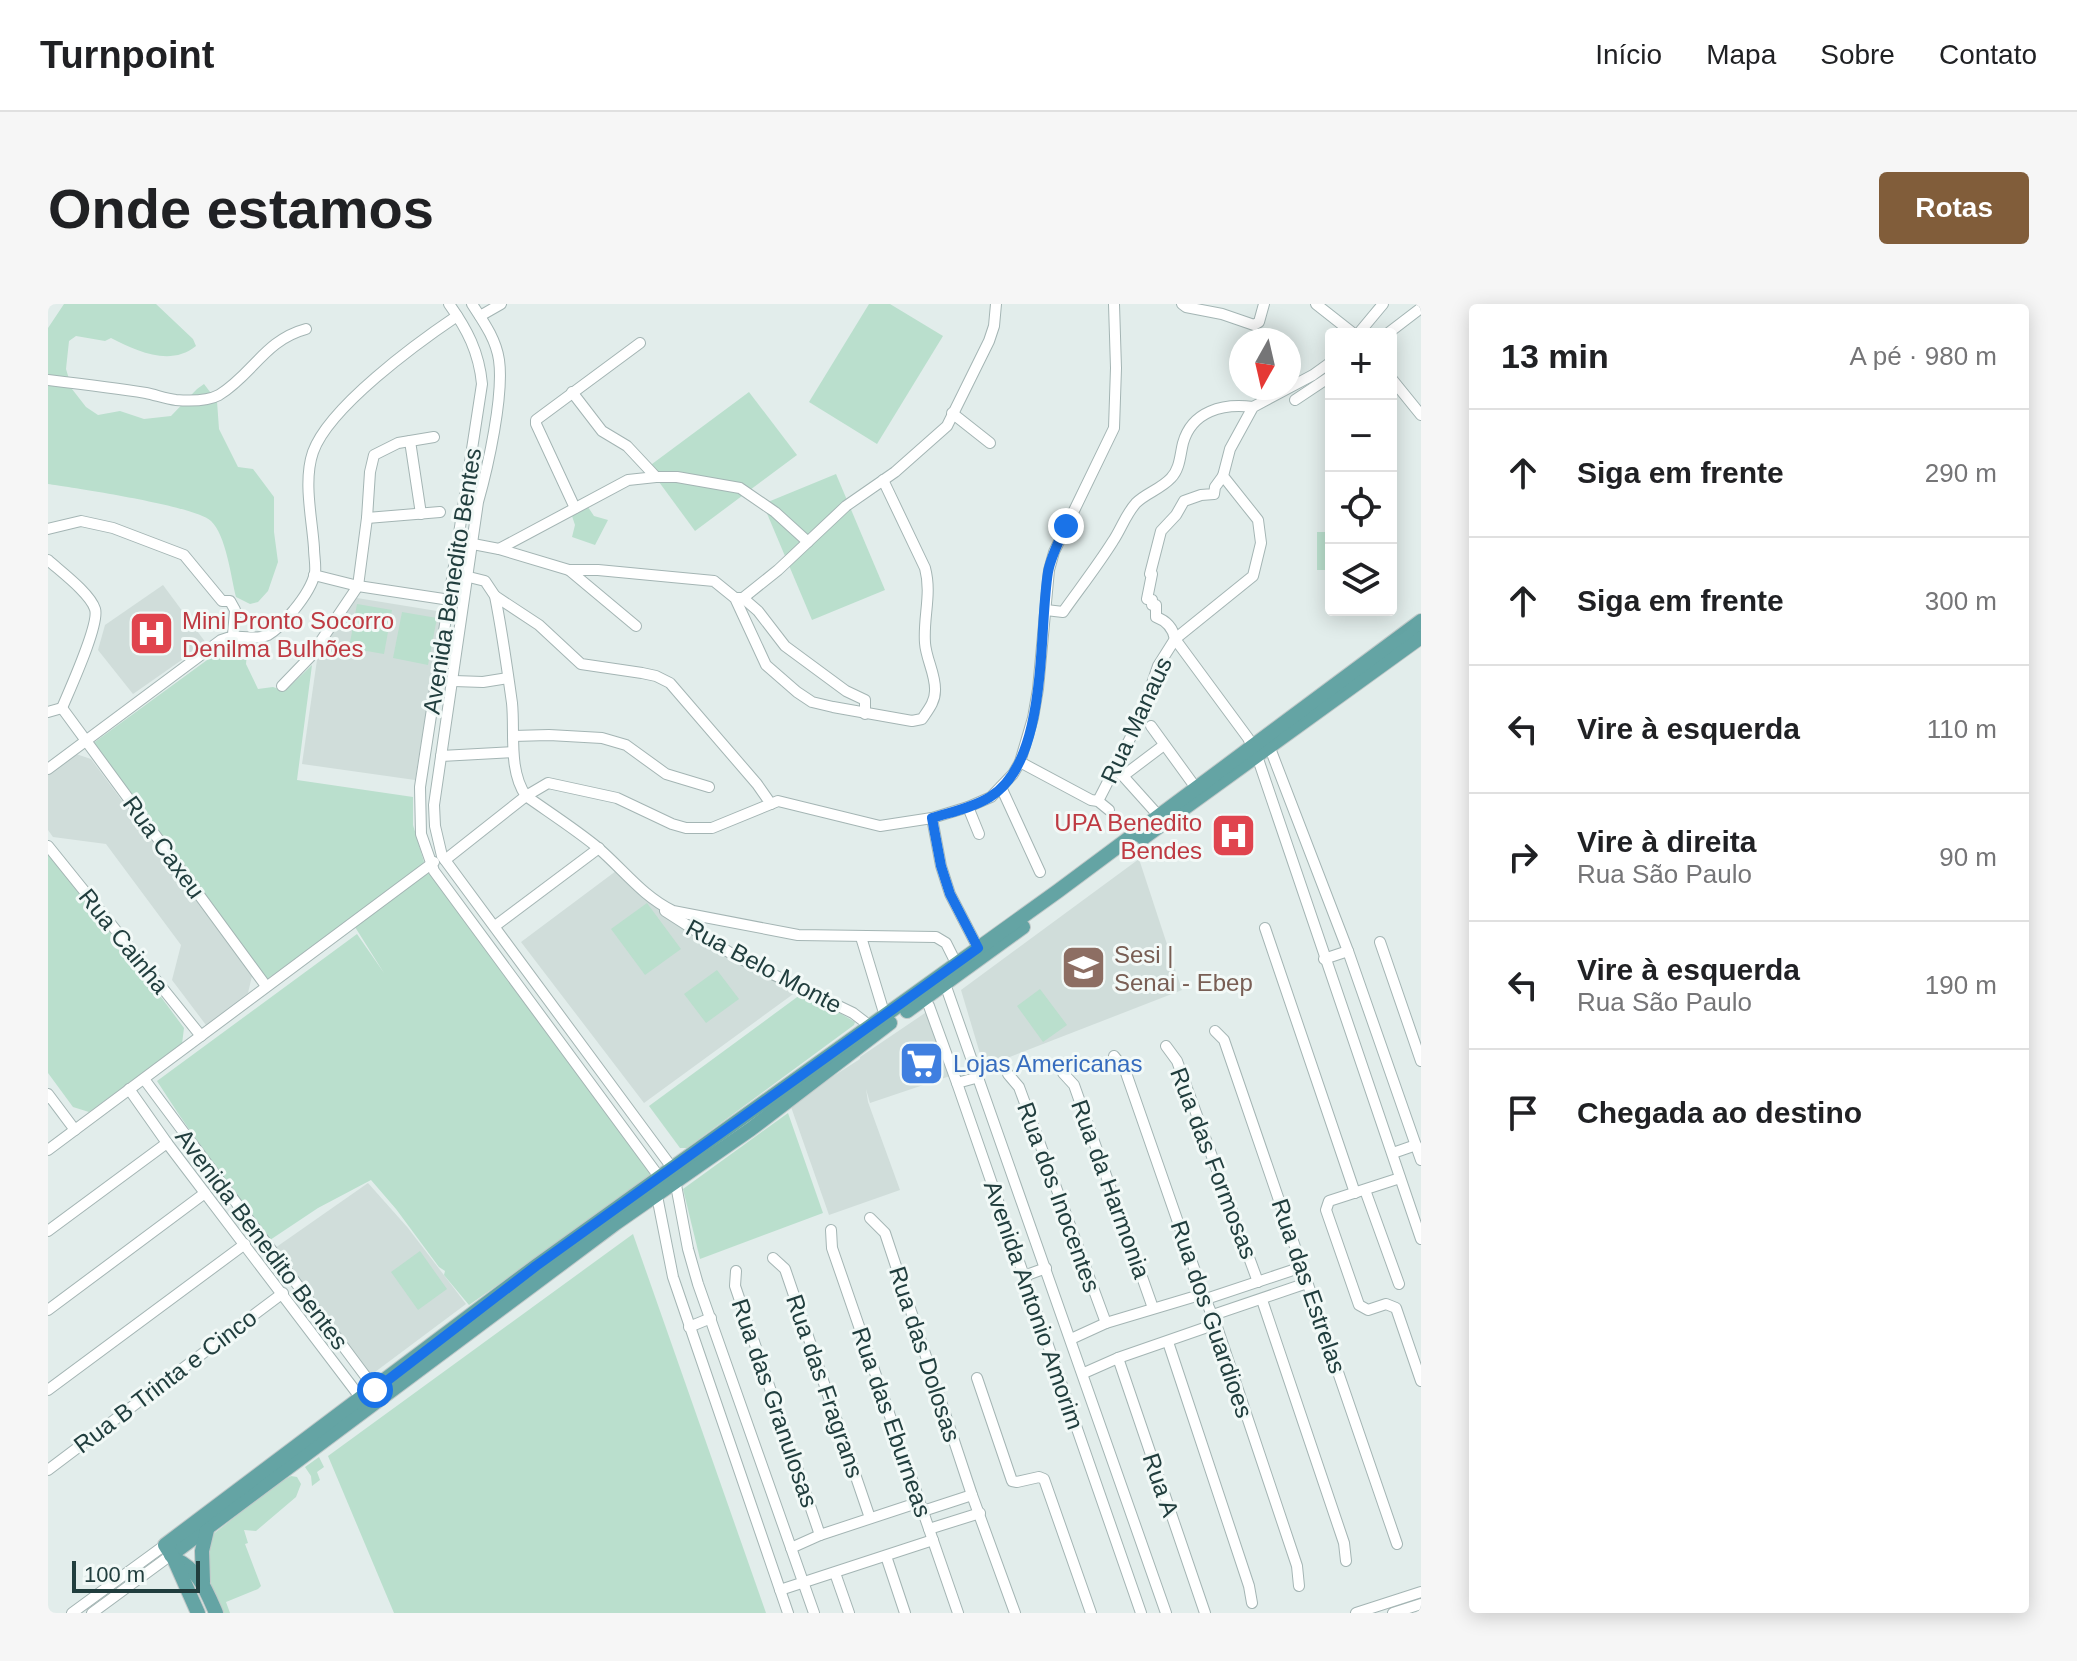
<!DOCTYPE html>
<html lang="pt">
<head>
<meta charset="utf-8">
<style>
	:root { --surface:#fff; --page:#f6f6f6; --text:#202124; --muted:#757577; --line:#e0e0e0; --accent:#815d3a }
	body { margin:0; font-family:Arial,sans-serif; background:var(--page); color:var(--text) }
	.controls { position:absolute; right:24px; top:24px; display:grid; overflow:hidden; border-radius:8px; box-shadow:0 4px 20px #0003 }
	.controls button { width:72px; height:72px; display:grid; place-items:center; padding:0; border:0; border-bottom:2px solid var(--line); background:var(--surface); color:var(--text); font:40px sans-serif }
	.compass { position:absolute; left:1181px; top:24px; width:72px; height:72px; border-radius:50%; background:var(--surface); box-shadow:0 4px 20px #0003; rotate:188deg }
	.scale { position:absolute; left:24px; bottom:20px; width:128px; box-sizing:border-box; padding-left:8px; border:4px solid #213e3e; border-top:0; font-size:22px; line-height:28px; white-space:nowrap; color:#213e3e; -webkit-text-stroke:6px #f2f9f7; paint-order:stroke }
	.stop { position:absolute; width:24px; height:24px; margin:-18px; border:6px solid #1a73e8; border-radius:50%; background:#fff }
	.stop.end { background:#1a73e8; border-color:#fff; box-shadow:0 2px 8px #0008 }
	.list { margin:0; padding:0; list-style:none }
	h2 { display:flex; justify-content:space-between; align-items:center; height:104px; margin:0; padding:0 32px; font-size:34px }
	h2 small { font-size:26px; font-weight:400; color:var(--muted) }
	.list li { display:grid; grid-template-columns:52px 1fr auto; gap:24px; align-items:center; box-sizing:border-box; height:128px; padding:0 32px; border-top:2px solid var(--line) }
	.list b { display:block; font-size:30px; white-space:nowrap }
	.list p { margin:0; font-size:26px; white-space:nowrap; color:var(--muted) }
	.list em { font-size:26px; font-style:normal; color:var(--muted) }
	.icon { flex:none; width:44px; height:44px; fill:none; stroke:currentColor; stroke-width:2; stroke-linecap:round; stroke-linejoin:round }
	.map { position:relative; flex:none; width:1373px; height:1309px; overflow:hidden; border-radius:8px }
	header { display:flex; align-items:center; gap:48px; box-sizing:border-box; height:112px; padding:0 40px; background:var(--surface); border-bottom:2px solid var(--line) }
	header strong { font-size:38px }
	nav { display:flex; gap:44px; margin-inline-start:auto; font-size:28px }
	.intro { display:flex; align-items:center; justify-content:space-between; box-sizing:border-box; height:192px; padding:0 48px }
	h1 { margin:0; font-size:56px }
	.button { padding:20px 36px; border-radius:8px; background:var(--accent); color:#fff; font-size:28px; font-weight:700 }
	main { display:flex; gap:48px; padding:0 48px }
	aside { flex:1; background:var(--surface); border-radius:8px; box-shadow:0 4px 20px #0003 }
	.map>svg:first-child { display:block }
	.built { fill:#d0ddda }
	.green { fill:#badfcd }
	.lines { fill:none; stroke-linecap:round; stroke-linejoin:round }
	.minor-casing { stroke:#a4b5b4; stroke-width:12 }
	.major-casing { stroke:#c1c9c9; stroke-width:16 }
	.minor { stroke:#fff; stroke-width:10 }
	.major { stroke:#64a4a4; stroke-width:14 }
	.route { stroke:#1a73e8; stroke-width:10 }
	.labels { text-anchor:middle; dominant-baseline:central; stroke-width:6; stroke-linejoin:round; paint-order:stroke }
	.street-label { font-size:24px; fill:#213e3e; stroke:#f2f9f7 }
	.health-label { font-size:24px; fill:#be3a42; stroke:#f2f9f7; text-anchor:start }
	.education-label { font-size:24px; fill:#785e54; stroke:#f2f9f7; text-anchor:start }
	.shop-label { font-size:24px; fill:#366cbe; stroke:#f2f9f7; text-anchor:start }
</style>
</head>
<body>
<header>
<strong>Turnpoint</strong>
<nav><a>Início</a><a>Mapa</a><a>Sobre</a><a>Contato</a></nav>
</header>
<div class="intro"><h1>Onde estamos</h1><a class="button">Rotas</a></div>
<main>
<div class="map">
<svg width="1373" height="1309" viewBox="0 0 1373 1309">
	<rect width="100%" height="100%" fill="#e2edeb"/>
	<g class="built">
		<path d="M115 281 158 339 85 390 50 346 57 321Z"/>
		<path d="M309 294 389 307 394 311 367 476 254 460 270 349Z"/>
		<path d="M28 450 43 455 204 672 200 689 158 721 124 676 133 641 58 540 5 533 0 526V469Z"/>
		<path d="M1091 555 1134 686 936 763 913 686Z"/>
		<path d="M568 567 607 602 748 688 596 799 473 638Z"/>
		<path d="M880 707 902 772 822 799 818 785 820 798 852 886 781 911 742 800 812 755V753Z"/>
		<path d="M320 879 360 924 418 1000 323 1071 227 944Z"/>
	</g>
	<g class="green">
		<path d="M16 0H108L145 35 148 42C122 63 89 47 63 34L57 37 28 32 21 37 18 65 24 85 38 103 50 111 72 107 96 115 123 112 149 85 156 80 169 97 171 125 190 163 205 165 226 193V228L230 258 220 287 210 298 202 300 188 293C183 273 178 231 163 217 148 202 27 184 0 180V24Z"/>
		<path d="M821 0H842L895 32 829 140 761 98Z"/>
		<path d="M701 88 749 151 647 227 600 163Z"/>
		<path d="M788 170 837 286 764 316 715 200Z"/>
		<path d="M540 203 546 212 560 216 547 241 524 233 527 221 524 212Z"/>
		<rect x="1269" y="228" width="14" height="38"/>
		<path d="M309 300 344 306 336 350 301 344Z"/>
		<path d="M354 308 389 314 380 361 345 354Z"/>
		<path d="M200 339 198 360 210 385 225 383 237 387 264 361 249 476 365 493V521L376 558 373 563 218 676 44 440 181 340Z"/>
		<path d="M0 540 136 724 134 740 41 808 25 803 0 769Z"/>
		<path d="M382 567 499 729 608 871 421 1001 396 971 397 967 391 963 348 905 323 876 270 904 222 936C183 884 144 832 109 777L309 630 336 669 307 623Z"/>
		<path d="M599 599 633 645 597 671 563 625Z"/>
		<path d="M669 666 691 695 658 719 636 690Z"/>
		<path d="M992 685 1019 721 995 738 969 702Z"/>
		<path d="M756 688 807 718 806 721 639 844H632L601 802Z"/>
		<path d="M740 809 775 909 652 955 635 885Z"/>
		<path d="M585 930 718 1309H346L280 1152Z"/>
		<path d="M372 947 399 985 370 1006 343 968Z"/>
		<path d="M271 1153 276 1163 269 1168 272 1176 264 1182 263 1172 257 1163Z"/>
		<path d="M243 1172 249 1173 253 1180 248 1193 208 1227 196 1226 200 1239 197 1240 213 1282 210 1285 178 1298 182 1309H165L146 1262 149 1243 227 1181Z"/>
	</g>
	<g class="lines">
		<defs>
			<g id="minor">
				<path d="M401 0C419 25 431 48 434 80L372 483 373 530 386 567 612 874 609 892 625 973 740 1309"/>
				<path d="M424 0C435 17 448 35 451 56 456 91 440 163 430 198L386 501 387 522 394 552 625 865 640 945 650 980 766 1309"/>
				<path d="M1134 0 1138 3 1174 10 1206 21 1211 18 1216 0"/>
				<path d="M1268 0 1306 30"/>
				<path d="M432 12 453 0"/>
				<path d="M1310 30 1335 0"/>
				<path d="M1339 30 1373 4"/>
				<path d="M1343 74 1373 111"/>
				<path d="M0 76C33 80 66 84 98 89 108 91 118 95 128 96 141 97 160 97 171 91 205 70 217 36 258 25"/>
				<path d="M524 88 554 127 579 142 608 173"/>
				<path d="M1247 96 1283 72"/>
				<path d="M904 109 942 139"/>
				<path d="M362 137 373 210"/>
				<path d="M1175 172 1167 183 1166 190 1153 191 1136 197 1128 211 1113 227 1102 270H1104L1099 295 1104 296V301H1108V313C1119 317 1125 324 1127 335L1200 434 1209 452 1373 935"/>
				<path d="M527 204 488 120V116L592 39"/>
				<path d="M319 214 392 208"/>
				<path d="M0 225 33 217 65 224 136 251 174 297H182L187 306 185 331"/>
				<path d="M425 240 451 245 521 266H550L666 277 687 294 718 361 749 388 764 398 785 403 864 417 874 415C880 406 887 398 887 387 888 371 878 355 877 339 875 313 884 290 877 264L835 176"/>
				<path d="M451 245 580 176 608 173H629L692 184 727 208 760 238"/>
				<path d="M0 256C12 267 42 289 47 305 52 320 21 387 14 404"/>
				<path d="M521 266 588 322"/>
				<path d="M266 271 310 282 402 296"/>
				<path d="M421 273 437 277 447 292C454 327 459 363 464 399 467 428 460 466 478 492 502 509 527 525 549 543 575 565 594 592 625 607L750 631 888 633 898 639 908 659"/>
				<path d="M447 292 491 321 533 360 594 369 608 372 622 379 709 480 723 500"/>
				<path d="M689 294H695L710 307 737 342 798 387 817 396V410"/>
				<path d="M695 294 730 266 798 202 847 168 899 122 941 37 946 22 948 0"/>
				<path d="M998 306 1015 308C1032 284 1050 261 1065 237 1073 225 1078 210 1088 199 1098 189 1113 185 1123 174 1132 165 1132 151 1135 139 1144 107 1175 99 1205 103"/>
				<path d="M406 377 435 378 460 374"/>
				<path d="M234 382 262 353 310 282 319 214 322 168 326 151 350 139 386 133"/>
				<path d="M14 404 218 682"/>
				<path d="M0 408 14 404"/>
				<path d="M1103 422 1148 484"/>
				<path d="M465 432 501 431 554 434 578 441 618 470 661 483"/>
				<path d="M1220 439 1300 647 1373 856"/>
				<path d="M393 452 465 448"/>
				<path d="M972 458 1043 496 1050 497 1061 506"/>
				<path d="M0 465 173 336C192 328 205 338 220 331 230 325 239 315 246 306 255 295 264 282 267 269 268 261 266 252 266 244 264 214 255 177 265 148 281 103 369 39 409 12"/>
				<path d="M1066 466 1075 472 1110 511"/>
				<path d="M1075 472 1116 441"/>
				<path d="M953 483 992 568"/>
				<path d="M1050 497 1092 415 1110 362 1127 335 1205 272 1213 239 1210 216 1175 172 1182 145 1205 103 1265 71 1283 58"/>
				<path d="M920 503 931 530"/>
				<path d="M884 514 893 562 902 590 930 644"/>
				<path d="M0 542 153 732"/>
				<path d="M397 556 478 492 500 479 569 494 624 520 638 524H664L730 497 832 522 884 514 920 503 943 493 965 470 972 458 985 414 990 385 1001 266 1006 248 1066 124 1068 64 1066 0"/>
				<path d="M617 607 687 652 805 709 822 722"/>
				<path d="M447 622 551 544"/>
				<path d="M1217 624 1307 889"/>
				<path d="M813 633 837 712"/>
				<path d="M1332 638 1373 757"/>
				<path d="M1276 655 1300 647"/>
				<path d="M896 677 1118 1309"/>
				<path d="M873 689 881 702 909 779 1093 1309"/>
				<path d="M1167 727 1176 736 1349 1240"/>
				<path d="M1118 742 1129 757 1210 978"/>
				<path d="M1066 752 1077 766 1155 990 1168 1020 1249 1262 1251 1282"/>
				<path d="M1015 769 1026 781 1105 1004"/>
				<path d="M960 770 971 783 1058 1019"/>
				<path d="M96 775 330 1089"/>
				<path d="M909 779 931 773"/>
				<path d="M81 785 119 839 315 1097"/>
				<path d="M0 790 27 826"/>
				<path d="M0 846 386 558"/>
				<path d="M1345 849 1368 841"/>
				<path d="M1352 874 1281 897 1278 906 1311 1001 1320 1006 1338 1000 1348 1004 1373 1077"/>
				<path d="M1317 886 1351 980"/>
				<path d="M822 914 837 929 924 1191 967 1309"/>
				<path d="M783 926 784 944 910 1309"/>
				<path d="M0 927 119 839"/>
				<path d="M725 954 737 965 822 1214"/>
				<path d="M688 967 687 982 772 1231"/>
				<path d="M976 972 998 964"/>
				<path d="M1158 995 1254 963"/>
				<path d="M1214 996 1296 1239 1298 1257"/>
				<path d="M0 1006 157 889"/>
				<path d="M1165 1011 1259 979"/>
				<path d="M641 1023 663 1014"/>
				<path d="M1023 1035 1058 1019 1155 990"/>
				<path d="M1120 1038 1201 1282 1204 1299"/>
				<path d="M1070 1054 1157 1309"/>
				<path d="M1036 1069 1070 1054 1168 1020"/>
				<path d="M929 1074 964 1177 969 1178 991 1173 996 1175 1043 1309"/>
				<path d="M0 1086 197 940"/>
				<path d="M0 1166 235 989"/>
				<path d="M875 1207 924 1191"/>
				<path d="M881 1225 932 1209"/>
				<path d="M743 1244 772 1231 872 1198"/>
				<path d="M838 1252 857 1309"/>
				<path d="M787 1269 801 1309"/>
				<path d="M732 1286 885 1236"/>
				<path d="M24 1309 117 1241"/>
				<path d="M44 1309 123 1251"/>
				<path d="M1308 1309 1373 1288"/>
				<path d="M1345 1309 1373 1300"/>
			</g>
			<g id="major">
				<path d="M1095 534 1373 333"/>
				<path d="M859 707 975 623"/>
				<path d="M123 1251 568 919 703 825 842 719"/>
				<path d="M127 1255C151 1266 158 1286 168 1309"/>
				<path d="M155 1278 154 1247 159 1226"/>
				<path d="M150 1309 126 1255 117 1241 488 962 1010 587 1373 317"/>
			</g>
		</defs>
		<use href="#minor" class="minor-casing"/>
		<use href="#major" class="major-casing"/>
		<use href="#minor" class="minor"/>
		<use href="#major" class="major"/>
	</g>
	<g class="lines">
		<path class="route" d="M327 1086 488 962 930 644 902 590 893 562 884 514C903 508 924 504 942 493 1001 457 990 329 1000 268 1003 252 1011 237 1018 222"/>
	</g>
	<defs>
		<symbol id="hospital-square" viewBox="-11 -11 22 22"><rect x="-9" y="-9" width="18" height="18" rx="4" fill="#e0444e" stroke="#f2f9f7"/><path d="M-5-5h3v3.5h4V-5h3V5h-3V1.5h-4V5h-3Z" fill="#fff"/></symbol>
		<symbol id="school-square" viewBox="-11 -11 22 22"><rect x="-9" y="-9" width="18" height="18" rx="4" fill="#8d6e63" stroke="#f2f9f7"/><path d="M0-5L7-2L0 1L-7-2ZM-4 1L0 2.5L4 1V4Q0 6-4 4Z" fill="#fff"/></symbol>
		<symbol id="supermarket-square" viewBox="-11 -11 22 22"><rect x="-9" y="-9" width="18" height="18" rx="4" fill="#3f7fe0" stroke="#f2f9f7"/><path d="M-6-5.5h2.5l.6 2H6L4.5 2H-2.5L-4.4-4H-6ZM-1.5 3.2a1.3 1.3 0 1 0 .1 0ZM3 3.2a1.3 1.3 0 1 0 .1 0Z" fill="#fff"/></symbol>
	</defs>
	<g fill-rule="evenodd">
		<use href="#hospital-square" x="78" y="304" width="51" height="51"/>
		<use href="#hospital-square" x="1160" y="506" width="51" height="51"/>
		<use href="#school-square" x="1010" y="638" width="51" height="51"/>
		<use href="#supermarket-square" x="848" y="734" width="51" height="51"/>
	</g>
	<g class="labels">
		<g class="street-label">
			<text transform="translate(404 277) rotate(-81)">Avenida Benedito Bentes</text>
			<text transform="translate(1088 416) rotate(-65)">Rua Manaus</text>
			<text transform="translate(116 543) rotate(54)">Rua Caxeu</text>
			<text transform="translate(76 637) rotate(51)">Rua Cainha</text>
			<text transform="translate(716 662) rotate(28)">Rua Belo Monte</text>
			<text transform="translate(1166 859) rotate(69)">Rua das Formosas</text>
			<text transform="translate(1063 885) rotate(70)">Rua da Harmonia</text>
			<text transform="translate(1011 893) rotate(70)">Rua dos Inocentes</text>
			<text transform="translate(214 935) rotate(53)">Avenida Benedito Bentes</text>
			<text transform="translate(1261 982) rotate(71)">Rua das Estrelas</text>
			<text transform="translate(986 1001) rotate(71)">Avenida Antonio Amorim</text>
			<text transform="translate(1164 1015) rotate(71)">Rua dos Guardioes</text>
			<text transform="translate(877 1050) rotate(72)">Rua das Dolosas</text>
			<text transform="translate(117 1077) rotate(-37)">Rua B Trinta e Cinco</text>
			<text transform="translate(777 1082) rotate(71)">Rua das Fragrans</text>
			<text transform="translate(727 1099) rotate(71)">Rua das Granulosas</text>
			<text transform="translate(844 1118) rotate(71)">Rua das Eburneas</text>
			<text transform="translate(1113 1181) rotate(71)">Rua A</text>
		</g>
		<g class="health-label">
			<text x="134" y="316">Mini Pronto Socorro<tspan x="134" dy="28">Denilma Bulhões</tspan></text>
			<text x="1154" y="518" text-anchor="end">UPA Benedito<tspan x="1154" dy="28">Bendes</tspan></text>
		</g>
		<g class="education-label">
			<text x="1066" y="650">Sesi |<tspan x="1066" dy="28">Senai - Ebep</tspan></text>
		</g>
		<g class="shop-label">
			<text x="905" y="759">Lojas Americanas</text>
		</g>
	</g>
</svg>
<div class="controls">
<button>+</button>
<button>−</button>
<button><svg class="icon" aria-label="locate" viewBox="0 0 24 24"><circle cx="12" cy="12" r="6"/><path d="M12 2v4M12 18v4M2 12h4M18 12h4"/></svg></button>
<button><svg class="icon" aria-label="layers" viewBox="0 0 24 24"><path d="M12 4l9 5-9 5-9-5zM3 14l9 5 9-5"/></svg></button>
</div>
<svg class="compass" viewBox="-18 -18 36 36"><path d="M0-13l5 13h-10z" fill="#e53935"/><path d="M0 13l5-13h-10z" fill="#757577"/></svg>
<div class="scale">100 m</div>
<div class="stop" style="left:327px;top:1086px"></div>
<div class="stop end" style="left:1018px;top:222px"></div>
</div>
<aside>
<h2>13 min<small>A pé · 980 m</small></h2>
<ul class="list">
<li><svg class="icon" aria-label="ahead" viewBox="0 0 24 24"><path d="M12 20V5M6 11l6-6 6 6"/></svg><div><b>Siga em frente</b></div><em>290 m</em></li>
<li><svg class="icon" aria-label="ahead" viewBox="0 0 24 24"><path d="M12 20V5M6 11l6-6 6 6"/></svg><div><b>Siga em frente</b></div><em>300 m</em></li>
<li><svg class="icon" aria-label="left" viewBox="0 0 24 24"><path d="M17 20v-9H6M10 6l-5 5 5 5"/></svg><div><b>Vire à esquerda</b></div><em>110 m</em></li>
<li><svg class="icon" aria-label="right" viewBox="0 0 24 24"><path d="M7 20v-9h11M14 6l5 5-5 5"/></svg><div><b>Vire à direita</b><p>Rua São Paulo</p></div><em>90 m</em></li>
<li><svg class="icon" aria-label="left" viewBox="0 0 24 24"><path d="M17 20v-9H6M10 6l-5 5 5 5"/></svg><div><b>Vire à esquerda</b><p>Rua São Paulo</p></div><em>190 m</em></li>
<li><svg class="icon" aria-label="arrive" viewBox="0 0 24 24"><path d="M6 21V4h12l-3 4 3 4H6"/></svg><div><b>Chegada ao destino</b></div></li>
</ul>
</aside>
</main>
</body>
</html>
